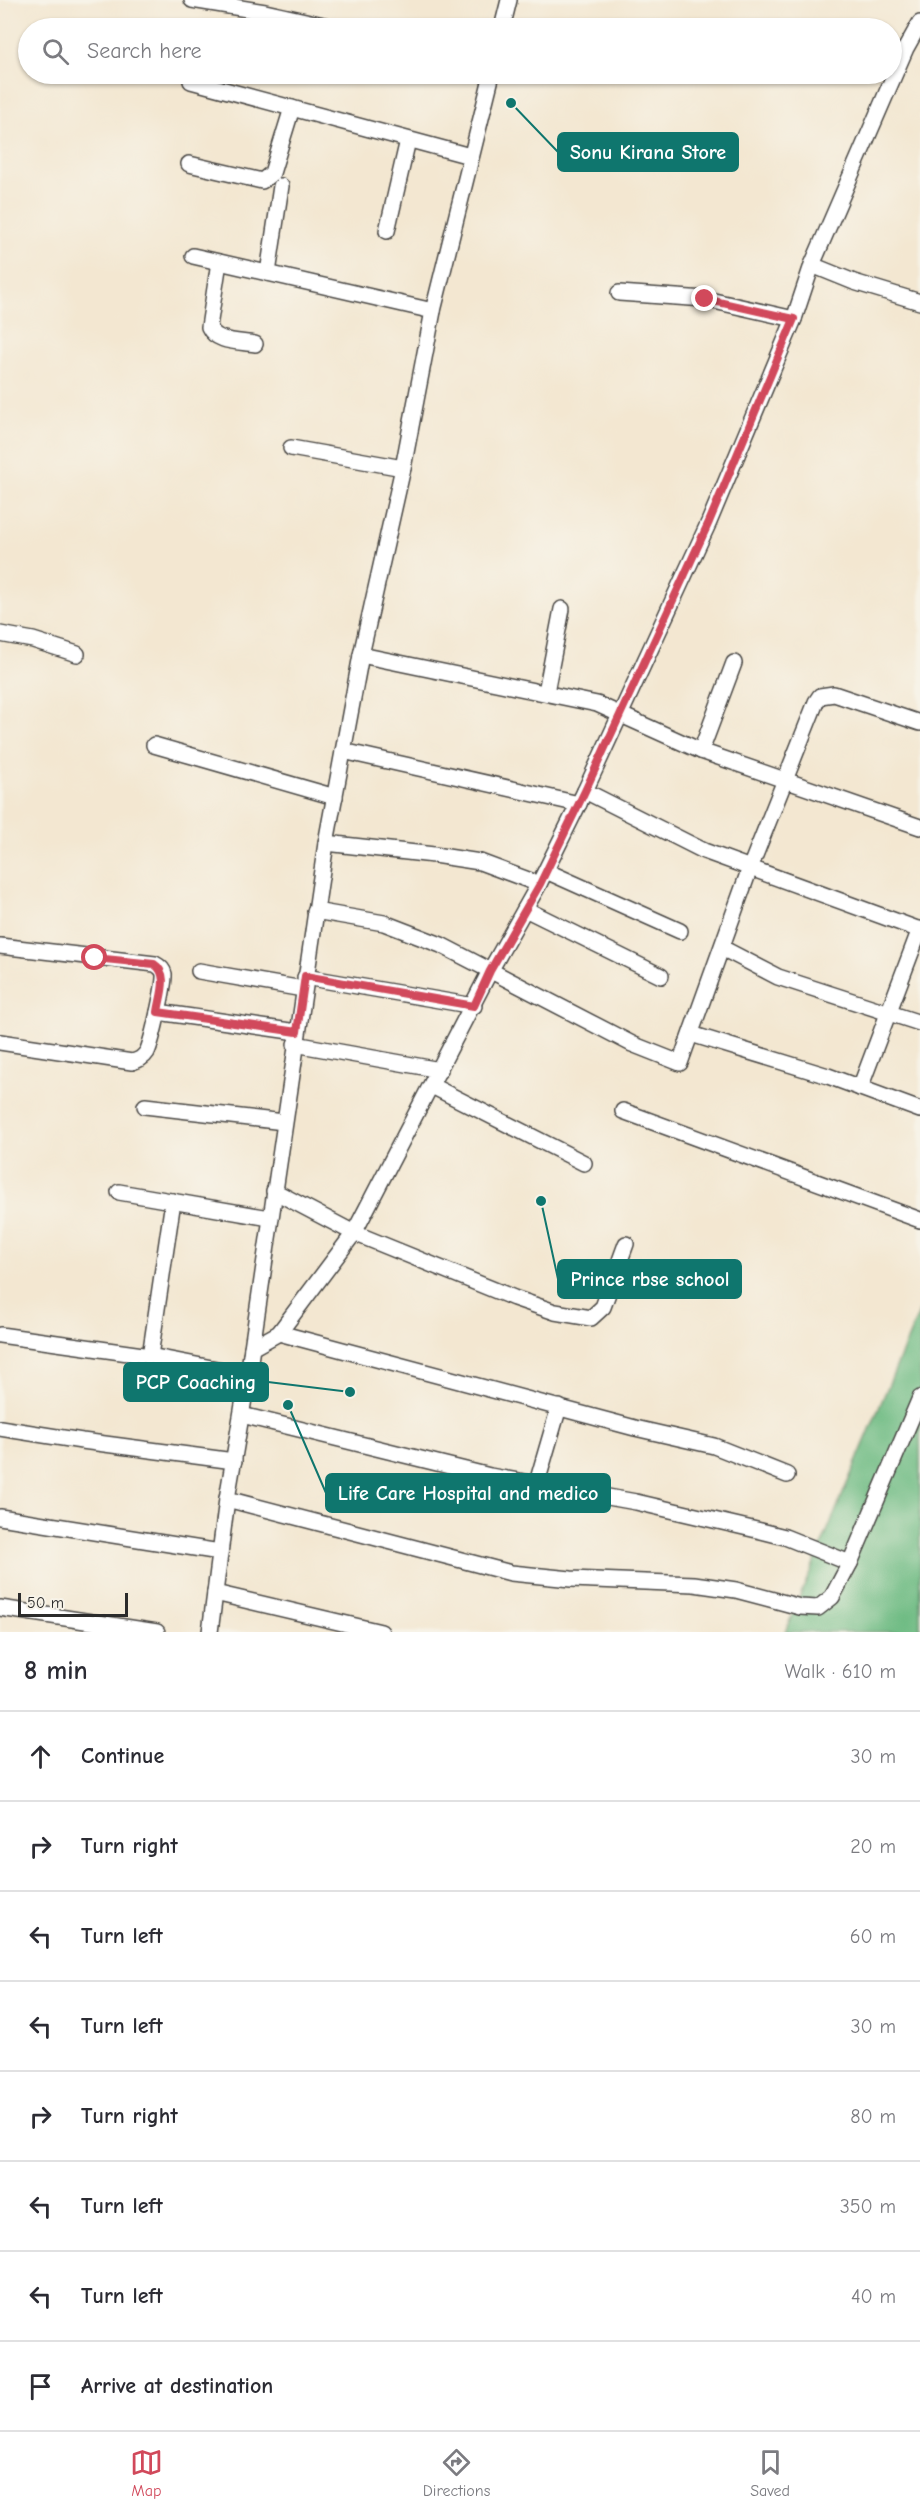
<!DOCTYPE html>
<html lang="en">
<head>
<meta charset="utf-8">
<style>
	:root { --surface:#fff; --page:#f2f2f3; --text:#2b2b33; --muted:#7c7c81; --line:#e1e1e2; --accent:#d1495b }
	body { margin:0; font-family:"Comic Neue",sans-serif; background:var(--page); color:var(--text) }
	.scale { position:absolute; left:18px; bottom:15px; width:110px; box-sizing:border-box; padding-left:6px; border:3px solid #2b2b2b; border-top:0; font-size:16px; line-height:21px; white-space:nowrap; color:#2b2b2b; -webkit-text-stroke:4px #f7f3e8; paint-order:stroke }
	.stop { position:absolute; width:18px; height:18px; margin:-14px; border:4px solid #d1495b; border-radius:50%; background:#fff }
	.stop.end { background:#d1495b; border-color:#fff; box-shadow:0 2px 6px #0008 }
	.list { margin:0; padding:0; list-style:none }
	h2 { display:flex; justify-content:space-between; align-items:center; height:78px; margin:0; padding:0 24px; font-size:26px }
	h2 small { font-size:20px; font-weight:400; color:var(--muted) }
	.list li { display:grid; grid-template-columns:39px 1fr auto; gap:18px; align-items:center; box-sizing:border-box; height:90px; padding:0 24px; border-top:2px solid var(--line) }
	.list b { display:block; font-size:22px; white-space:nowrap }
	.list em { font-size:20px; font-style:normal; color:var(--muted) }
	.icon { flex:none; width:33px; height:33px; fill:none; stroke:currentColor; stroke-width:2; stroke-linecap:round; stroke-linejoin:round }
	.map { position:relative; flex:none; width:920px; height:1632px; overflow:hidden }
	.search { position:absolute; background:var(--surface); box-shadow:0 2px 4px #0004; left:18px; right:18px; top:18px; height:66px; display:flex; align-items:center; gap:15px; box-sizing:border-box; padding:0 21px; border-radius:33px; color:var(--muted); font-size:22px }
	.sheet { height:798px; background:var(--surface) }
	nav { display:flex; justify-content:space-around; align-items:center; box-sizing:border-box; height:84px; border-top:2px solid var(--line); background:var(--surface); font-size:16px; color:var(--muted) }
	nav a { display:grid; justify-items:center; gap:3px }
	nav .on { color:var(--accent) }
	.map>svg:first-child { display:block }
	.forest { fill:#70bc84; stroke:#4e7458; stroke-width:1.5 }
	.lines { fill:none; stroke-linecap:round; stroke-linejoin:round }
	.minor-casing { stroke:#494744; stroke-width:18 }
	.minor { stroke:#fff; stroke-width:15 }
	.route { stroke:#d1495b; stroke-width:8 }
	.leader { fill:none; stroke:#0f766e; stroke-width:2 }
	.callout-dot { fill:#0f766e; stroke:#f7f3e8; stroke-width:2 }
	.callout { fill:#0f766e; stroke:#0f766e; stroke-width:2 }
	.callout-label { font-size:20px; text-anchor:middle; font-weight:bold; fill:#fff }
</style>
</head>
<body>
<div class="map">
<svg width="920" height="1632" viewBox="0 0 920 1632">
	<rect width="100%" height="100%" fill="#f7f3e8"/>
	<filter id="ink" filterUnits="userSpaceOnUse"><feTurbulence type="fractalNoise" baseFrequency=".0167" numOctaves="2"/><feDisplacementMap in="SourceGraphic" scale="12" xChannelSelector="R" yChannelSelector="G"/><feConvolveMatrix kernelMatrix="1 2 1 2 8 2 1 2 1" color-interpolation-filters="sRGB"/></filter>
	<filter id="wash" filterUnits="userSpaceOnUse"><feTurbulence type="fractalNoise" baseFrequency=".008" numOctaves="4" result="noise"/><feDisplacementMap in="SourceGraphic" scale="24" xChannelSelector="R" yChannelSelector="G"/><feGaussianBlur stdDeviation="1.35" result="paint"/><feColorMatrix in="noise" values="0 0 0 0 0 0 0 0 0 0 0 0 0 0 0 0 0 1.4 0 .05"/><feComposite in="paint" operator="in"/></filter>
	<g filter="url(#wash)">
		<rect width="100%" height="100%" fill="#f3e7d1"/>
		<path class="forest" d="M920 1310V1632H785Z"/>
	</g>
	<g filter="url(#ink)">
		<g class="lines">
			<defs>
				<g id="minor">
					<path d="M192 0 265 12 337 28"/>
					<path d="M502 28 509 0"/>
					<path d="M191 81 470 156"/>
					<path d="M189 164 262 181 272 173 292 108"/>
					<path d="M387 231 408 140"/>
					<path d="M193 256 433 311"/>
					<path d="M219 262 209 327C216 343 239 341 255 344"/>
					<path d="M812 265 854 282 920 302"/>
					<path d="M268 273 281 186"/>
					<path d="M619 293 705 299 794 319"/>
					<path d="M291 448 403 468"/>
					<path d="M0 634 33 640 77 654"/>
					<path d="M361 655 597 704 701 751 920 827"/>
					<path d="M546 692 562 609"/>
					<path d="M154 745 335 797"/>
					<path d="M343 751 579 804"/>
					<path d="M701 751 734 663"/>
					<path d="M585 791 704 851 920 930"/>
					<path d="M326 843 434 855 480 862 539 884"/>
					<path d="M546 871 680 931"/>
					<path d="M525 909 661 976"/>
					<path d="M315 911 384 923 441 945 632 1044 680 1063 750 868 816 702 820 696 834 694 920 723"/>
					<path d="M0 946 155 964C159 966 163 969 164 974 165 984 152 1042 147 1052 143 1058 139 1060 132 1062L0 1042"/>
					<path d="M722 948 778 977 920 1023"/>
					<path d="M199 971 303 989"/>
					<path d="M305 977 474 1006"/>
					<path d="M158 1012 297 1032"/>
					<path d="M691 1034 828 1076 920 1110"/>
					<path d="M295 1044 440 1070"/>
					<path d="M432 1086 584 1163"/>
					<path d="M860 1088 920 929"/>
					<path d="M145 1106 284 1122"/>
					<path d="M623 1111 920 1220"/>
					<path d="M274 1191 354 1233 514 1298 555 1312 591 1318 603 1307 626 1244"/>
					<path d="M119 1192 270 1218"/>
					<path d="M279 1333 635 1428 714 1446 787 1475"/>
					<path d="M0 1335 150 1356 248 1375"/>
					<path d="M252 1348 279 1333 354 1233 490 971 539 884 585 791 709 522 794 319 812 265 906 48 920 23"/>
					<path d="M150 1356 173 1201"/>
					<path d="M242 1415 490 1476 636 1502 761 1531 785 1537 850 1563"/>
					<path d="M0 1428 82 1441 234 1461"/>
					<path d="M536 1486 559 1407"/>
					<path d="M227 1499 511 1573 571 1579 694 1584 736 1590 800 1607 818 1608 832 1597 850 1563 920 1398"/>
					<path d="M0 1517 220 1552"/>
					<path d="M215 1593 381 1632"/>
					<path d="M0 1608 157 1632"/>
					<path d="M210 1632 227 1499 248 1375 326 843 361 655 403 468 433 311 492 74"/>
				</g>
			</defs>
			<use href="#minor" class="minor-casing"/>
			<use href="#minor" class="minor"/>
		</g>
	</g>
	<g class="lines" filter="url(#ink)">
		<path class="route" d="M95 958 154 964C170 974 160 996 158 1012L297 1032 305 976 474 1006 490 971 540 884 585 791 709 522 794 319 705 299"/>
	</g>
	<path class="leader" d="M511 103L558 152M541 1201L558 1279M350 1392L268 1382M288 1405L326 1493"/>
	<g class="callout-dot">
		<circle cx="511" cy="103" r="6"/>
		<circle cx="541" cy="1201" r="6"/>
		<circle cx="350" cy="1392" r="6"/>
		<circle cx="288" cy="1405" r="6"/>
	</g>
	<g class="callout">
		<rect x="558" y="133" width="180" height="38" rx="6"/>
		<rect x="558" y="1260" width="183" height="38" rx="6"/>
		<rect x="124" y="1363" width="144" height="38" rx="6"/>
		<rect x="326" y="1474" width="284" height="38" rx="6"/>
	</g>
	<g class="callout-label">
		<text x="648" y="159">Sonu Kirana Store</text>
		<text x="650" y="1286">Prince rbse school</text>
		<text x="196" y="1389">PCP Coaching</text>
		<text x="468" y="1500">Life Care Hospital and medico</text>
	</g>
</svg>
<div class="scale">50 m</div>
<div class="stop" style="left:95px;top:958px"></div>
<div class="stop end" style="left:705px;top:299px"></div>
<div class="search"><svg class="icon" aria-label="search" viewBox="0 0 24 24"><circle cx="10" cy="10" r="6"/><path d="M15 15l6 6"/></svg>Search here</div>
</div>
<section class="sheet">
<h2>8 min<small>Walk · 610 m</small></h2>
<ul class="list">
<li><svg class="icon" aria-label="ahead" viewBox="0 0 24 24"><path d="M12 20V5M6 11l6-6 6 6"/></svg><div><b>Continue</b></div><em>30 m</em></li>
<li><svg class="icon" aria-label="right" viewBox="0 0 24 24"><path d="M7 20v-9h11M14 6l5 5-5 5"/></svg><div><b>Turn right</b></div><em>20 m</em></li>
<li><svg class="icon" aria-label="left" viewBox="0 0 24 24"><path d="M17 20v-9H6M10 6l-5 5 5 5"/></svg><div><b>Turn left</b></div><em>60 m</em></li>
<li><svg class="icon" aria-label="left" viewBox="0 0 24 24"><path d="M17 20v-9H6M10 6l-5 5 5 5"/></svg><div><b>Turn left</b></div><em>30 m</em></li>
<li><svg class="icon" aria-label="right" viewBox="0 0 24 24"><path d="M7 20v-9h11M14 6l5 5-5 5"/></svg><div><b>Turn right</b></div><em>80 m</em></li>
<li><svg class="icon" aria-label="left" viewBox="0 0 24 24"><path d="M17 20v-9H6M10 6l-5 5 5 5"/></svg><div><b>Turn left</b></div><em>350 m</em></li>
<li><svg class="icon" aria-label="left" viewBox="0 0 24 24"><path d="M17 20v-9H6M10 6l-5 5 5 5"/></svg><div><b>Turn left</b></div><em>40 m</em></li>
<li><svg class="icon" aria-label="arrive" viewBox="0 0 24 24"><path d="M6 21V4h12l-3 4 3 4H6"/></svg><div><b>Arrive at destination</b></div></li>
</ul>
</section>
<nav>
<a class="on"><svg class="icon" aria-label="map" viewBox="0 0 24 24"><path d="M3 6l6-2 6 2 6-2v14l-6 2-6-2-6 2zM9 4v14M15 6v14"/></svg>Map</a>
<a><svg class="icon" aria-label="directions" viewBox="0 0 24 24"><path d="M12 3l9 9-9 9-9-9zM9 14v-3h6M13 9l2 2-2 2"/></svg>Directions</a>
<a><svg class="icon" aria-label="saved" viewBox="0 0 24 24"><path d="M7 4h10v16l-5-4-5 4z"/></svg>Saved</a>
</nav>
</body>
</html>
